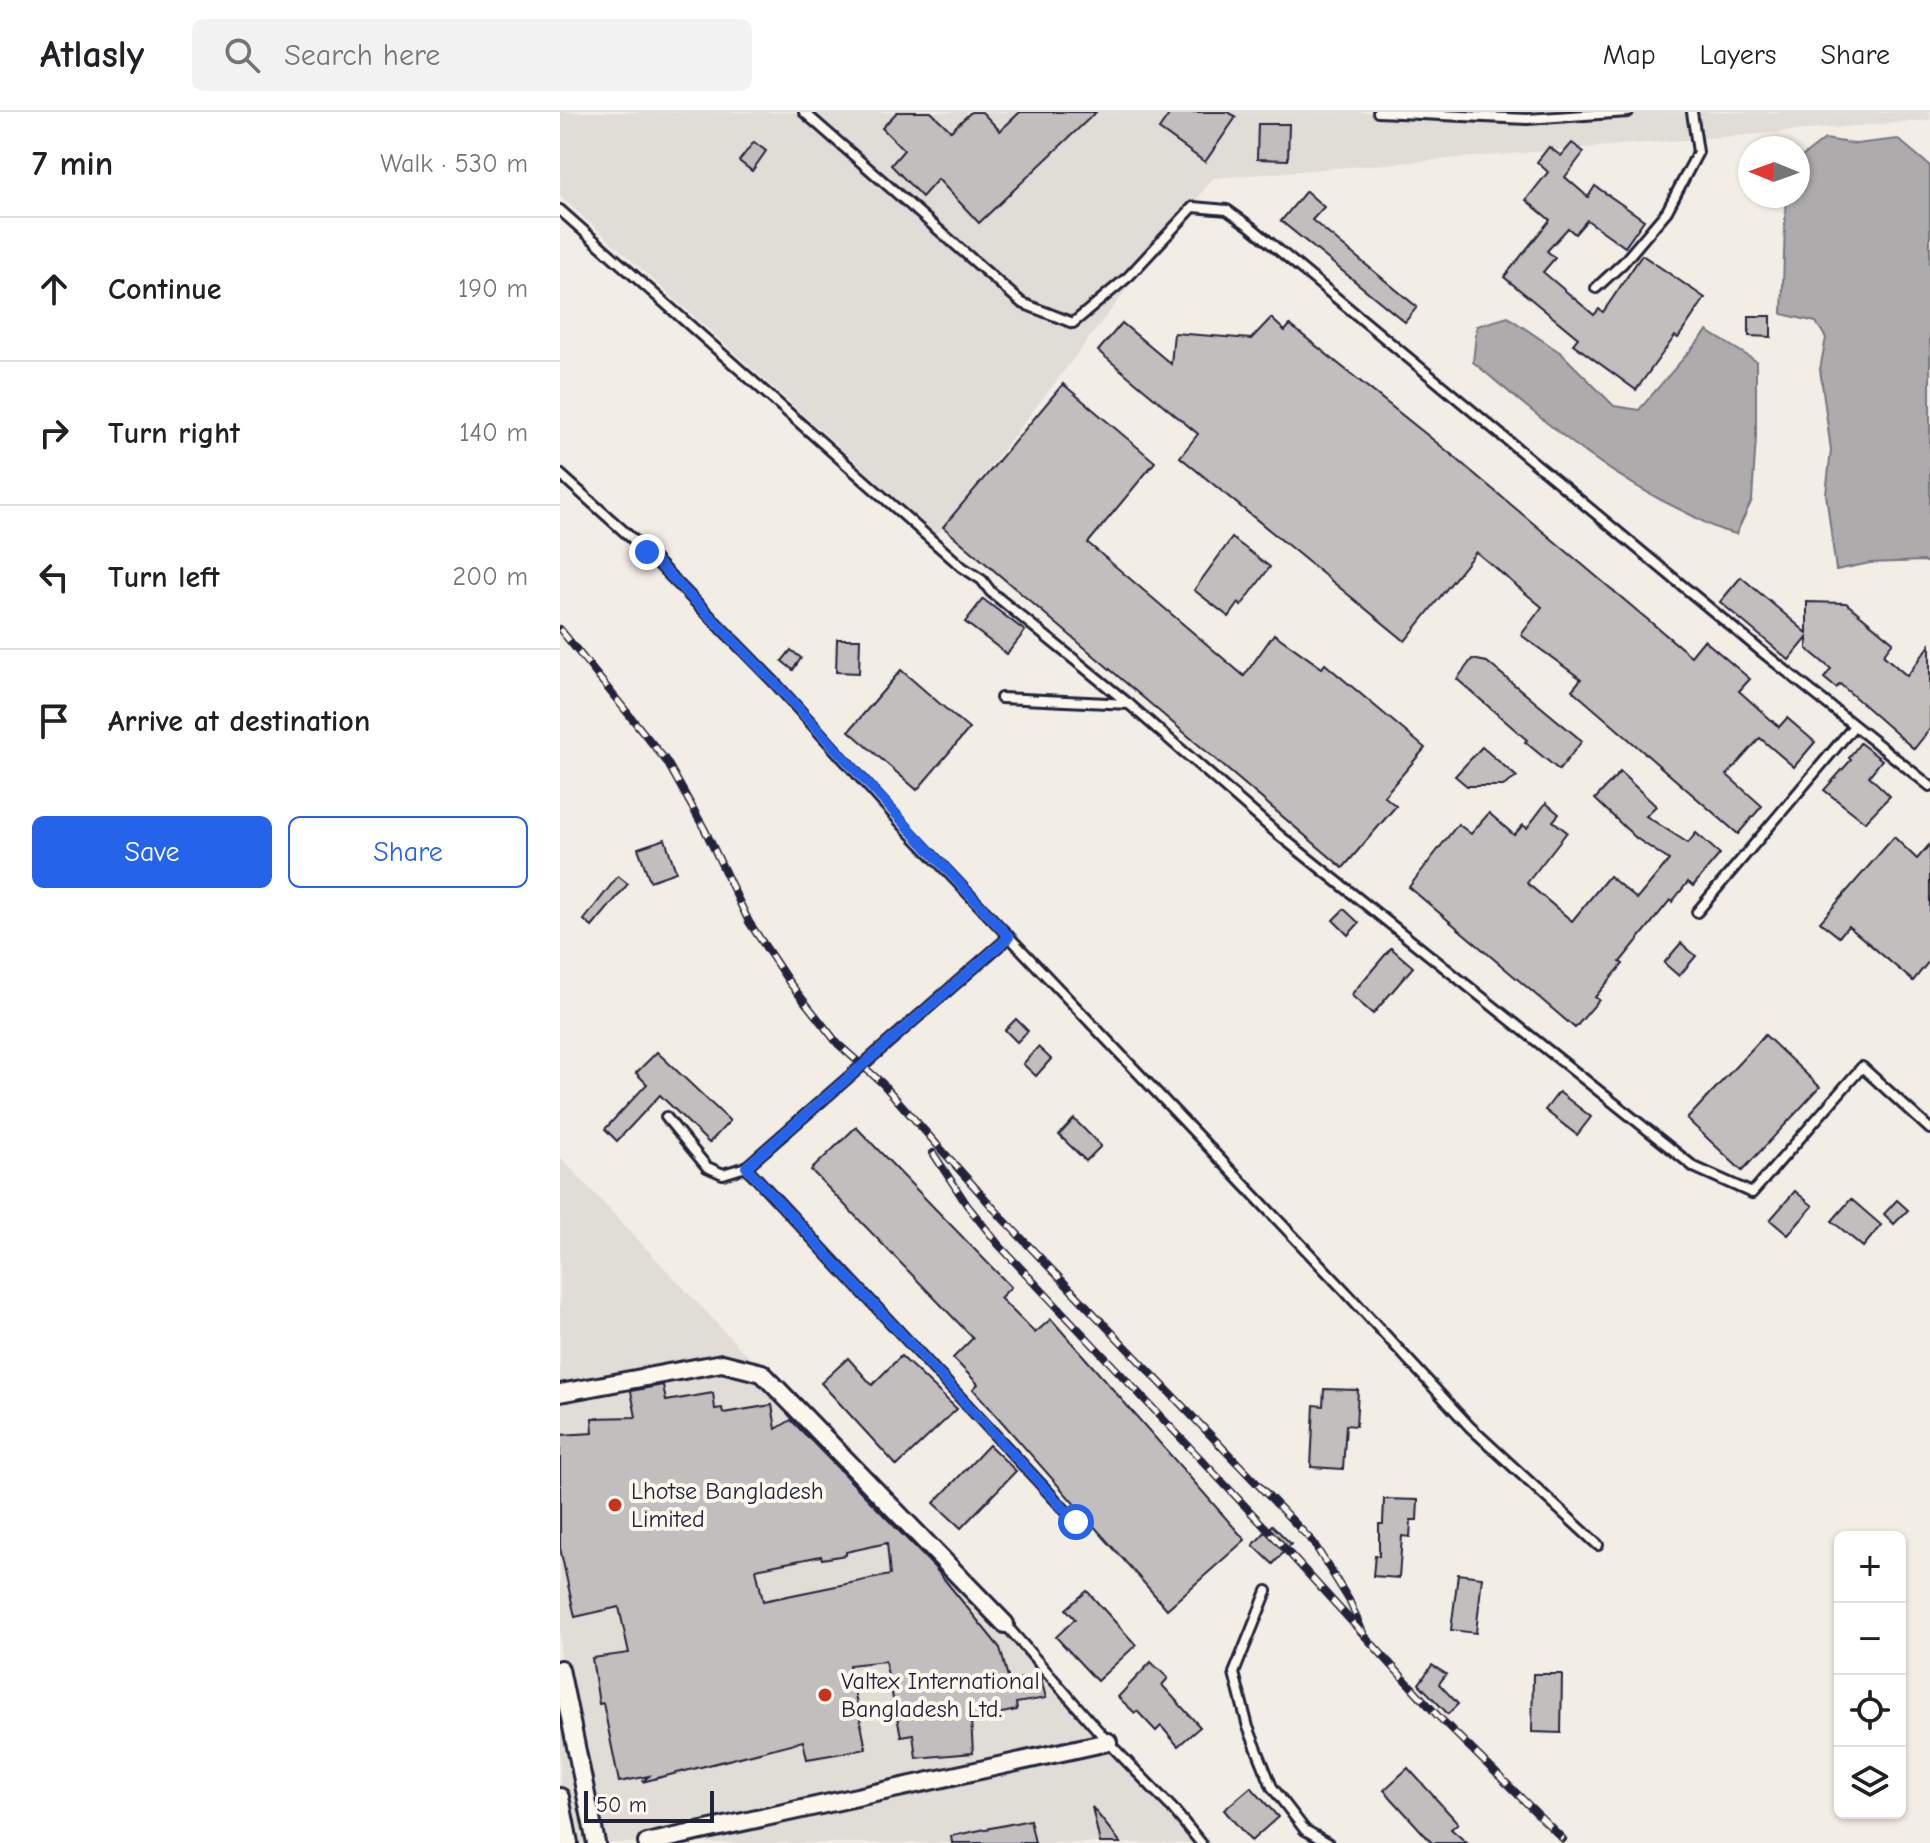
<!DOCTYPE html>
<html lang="en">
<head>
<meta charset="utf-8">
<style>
	:root { --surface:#fff; --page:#f2f2f2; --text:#202124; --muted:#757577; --line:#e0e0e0; --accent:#2563eb }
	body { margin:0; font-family:"Comic Neue",sans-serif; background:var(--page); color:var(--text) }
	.controls { position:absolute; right:24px; bottom:24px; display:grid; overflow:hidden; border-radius:12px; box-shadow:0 2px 6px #0004 }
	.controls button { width:72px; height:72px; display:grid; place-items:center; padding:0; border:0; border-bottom:2px solid var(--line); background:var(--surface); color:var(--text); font:40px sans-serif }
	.compass { position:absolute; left:1178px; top:24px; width:72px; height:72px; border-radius:50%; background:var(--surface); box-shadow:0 2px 6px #0004; rotate:271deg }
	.scale { position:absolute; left:24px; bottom:20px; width:130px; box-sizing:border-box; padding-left:8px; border:4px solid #22223b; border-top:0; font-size:22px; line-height:28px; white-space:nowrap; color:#22223b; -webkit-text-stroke:6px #fbf7ec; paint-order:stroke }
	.stop { position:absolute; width:24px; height:24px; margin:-18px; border:6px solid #2563eb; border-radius:50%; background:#fff }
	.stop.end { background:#2563eb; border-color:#fff; box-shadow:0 2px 8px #0008 }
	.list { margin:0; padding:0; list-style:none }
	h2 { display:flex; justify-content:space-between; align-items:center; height:104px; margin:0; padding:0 32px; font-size:34px }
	h2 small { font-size:26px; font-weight:400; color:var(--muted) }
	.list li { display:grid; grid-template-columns:52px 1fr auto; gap:24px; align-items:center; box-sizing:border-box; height:144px; padding:0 32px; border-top:2px solid var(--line) }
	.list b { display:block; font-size:30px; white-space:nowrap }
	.list em { font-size:26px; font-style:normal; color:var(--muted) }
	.actions { display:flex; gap:16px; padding:24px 32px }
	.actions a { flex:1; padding:18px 0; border:2px solid var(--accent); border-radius:12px; text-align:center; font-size:28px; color:var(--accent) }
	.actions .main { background:var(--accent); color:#fff }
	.icon { flex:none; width:44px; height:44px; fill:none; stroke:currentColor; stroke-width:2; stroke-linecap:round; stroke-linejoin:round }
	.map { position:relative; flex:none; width:1370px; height:1731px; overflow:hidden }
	header { display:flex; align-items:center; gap:48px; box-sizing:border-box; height:112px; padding:0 40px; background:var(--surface); border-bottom:2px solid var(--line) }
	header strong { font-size:38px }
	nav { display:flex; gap:44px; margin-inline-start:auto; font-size:28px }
	.search { width:560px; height:72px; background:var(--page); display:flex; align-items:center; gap:20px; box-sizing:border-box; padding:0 28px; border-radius:12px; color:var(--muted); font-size:30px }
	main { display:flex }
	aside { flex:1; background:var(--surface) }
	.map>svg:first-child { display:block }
	.built { fill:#e0dcd6 }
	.water { fill:#aeabad; stroke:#76747f; stroke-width:2 }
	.building { fill:#c2bebe; stroke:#22223b; stroke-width:2; fill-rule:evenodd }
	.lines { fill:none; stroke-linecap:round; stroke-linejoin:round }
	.lane-casing { stroke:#22223b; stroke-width:14 }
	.street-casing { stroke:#22223b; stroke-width:22 }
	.lane { stroke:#fbf7ec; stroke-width:8 }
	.street { stroke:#fbf7ec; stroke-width:16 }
	.rail-casing { stroke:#22223b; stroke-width:8 }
	.rail { stroke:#fbf7ec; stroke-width:5; stroke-dasharray:15; stroke-linecap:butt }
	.route { stroke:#2563eb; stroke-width:10 }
	.poi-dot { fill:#c8321e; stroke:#fbf7ec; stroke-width:3 }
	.labels { text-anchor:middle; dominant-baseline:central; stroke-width:8; stroke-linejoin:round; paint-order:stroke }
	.poi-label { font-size:24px; fill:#22223b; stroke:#fbf7ec; text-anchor:start }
</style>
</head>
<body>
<header>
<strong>Atlasly</strong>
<div class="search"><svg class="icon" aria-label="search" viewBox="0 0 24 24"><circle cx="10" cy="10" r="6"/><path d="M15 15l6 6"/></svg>Search here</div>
<nav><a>Map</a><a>Layers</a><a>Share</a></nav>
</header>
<main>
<aside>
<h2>7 min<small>Walk · 530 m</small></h2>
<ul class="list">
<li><svg class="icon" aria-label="ahead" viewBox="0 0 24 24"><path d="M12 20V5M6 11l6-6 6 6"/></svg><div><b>Continue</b></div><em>190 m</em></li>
<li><svg class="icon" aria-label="right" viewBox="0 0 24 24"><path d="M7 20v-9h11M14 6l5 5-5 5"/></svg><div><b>Turn right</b></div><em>140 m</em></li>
<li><svg class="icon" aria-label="left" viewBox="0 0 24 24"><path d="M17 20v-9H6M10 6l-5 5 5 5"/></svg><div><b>Turn left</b></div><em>200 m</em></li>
<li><svg class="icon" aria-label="arrive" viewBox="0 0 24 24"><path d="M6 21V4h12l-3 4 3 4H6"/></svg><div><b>Arrive at destination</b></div></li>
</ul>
<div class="actions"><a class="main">Save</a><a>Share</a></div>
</aside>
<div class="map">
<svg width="1370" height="1731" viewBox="0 0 1370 1731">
	<rect width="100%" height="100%" fill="#f2eee5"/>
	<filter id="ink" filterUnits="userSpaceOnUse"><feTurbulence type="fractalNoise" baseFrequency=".0125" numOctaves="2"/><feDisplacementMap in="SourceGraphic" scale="16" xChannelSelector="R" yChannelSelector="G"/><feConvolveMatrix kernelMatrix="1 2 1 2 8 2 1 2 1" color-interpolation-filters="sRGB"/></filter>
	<g filter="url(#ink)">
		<g class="built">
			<path d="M0 0H1370V8L653 66 377 423 0 84Z"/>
			<path d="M0 1045 343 1409 647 1731H0Z"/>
		</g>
		<g class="water">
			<path d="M1265 27 1296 32 1338 27 1370 54V451L1363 449 1310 451 1276 458 1266 382 1271 338 1260 257 1266 226 1256 210 1222 202 1226 84H1238V48Z"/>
			<path d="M948 205 1001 241 1054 294 1079 298 1147 219 1196 249V325L1192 388 1176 422C1156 418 1143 409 1125 400 1042 361 983 308 913 250L917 214Z"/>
		</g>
		<g class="building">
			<path d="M337 0H371L391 19 411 0H422L440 19 460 0H536L419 111 378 67 362 85 331 53 344 38 322 16Z"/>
			<path d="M611 0H668L676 5 645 50 599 17Z"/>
			<path d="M698 12H729L728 48 697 47Z"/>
			<path d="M194 30 206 39 192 59 179 49Z"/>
			<path d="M1012 31 1024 40 1005 65 1028 85 1035 74 1084 108 1065 135 1027 108 1015 122 1008 116 987 139 995 146 983 160 1034 203 1039 197 1043 200 1082 143 1145 186 1118 226 1115 224 1076 278 1013 232 1018 226 944 165 990 108 966 88 988 60 977 50 989 35 1001 44Z"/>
			<path d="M746 79 764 95 752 108 857 195 845 210 721 109Z"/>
			<path d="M1189 204H1211V225L1189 224Z"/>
			<path d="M711 206 725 219 730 213 892 343 1131 544 1144 528 1190 567 1179 579 1219 615 1227 606 1255 630 1234 655 1200 626 1167 663 1202 694 1178 722 1012 578 1021 567 961 523 982 495 916 440 845 529 620 345 638 322 538 239 562 211 611 252 614 221 691 227Z"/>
			<path d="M503 272 595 350 528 431 684 564 714 522 762 556 765 552 865 636 824 684 836 694 783 756 383 415Z"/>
			<path d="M672 426 710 455 681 494 679 491 669 505 634 478Z"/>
			<path d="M1181 465 1247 521V490L1286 491 1333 530 1323 543 1347 564 1370 533V617L1354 637 1280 572 1276 576 1264 566 1271 557 1247 537V526L1229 548 1160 490Z"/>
			<path d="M423 487 465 519 447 542 405 510Z"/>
			<path d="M277 527H300L299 561 276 560Z"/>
			<path d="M231 538 241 546 233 558 222 549Z"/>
			<path d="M912 547 927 550 1022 629 999 658 965 630 967 628 897 567Z"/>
			<path d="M341 558 409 617 357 678 289 619Z"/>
			<path d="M1300 631 1322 648 1309 664 1330 684 1305 710 1264 678 1291 648 1289 646Z"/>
			<path d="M922 635 957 665 943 674H907L895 664Z"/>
			<path d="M1060 660 1096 694 1086 704 1128 731 1136 721 1160 742 1133 774 1128 770 1112 790 1110 788 1060 850 1063 852 1035 885 1039 888 1015 916 849 775 898 712 911 722 929 701 954 723 963 713 967 716 986 691 999 702 993 709 1007 720 967 771 1012 809 1049 764 1077 787 1109 748 1076 726 1035 687Z"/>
			<path d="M1334 725 1357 747 1370 732V848L1353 869 1288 814 1279 825 1260 810Z"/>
			<path d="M105 727 116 760 90 769 78 736Z"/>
			<path d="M58 764 68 772 32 815 24 808Z"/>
			<path d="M784 797 799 811 788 823 773 808Z"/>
			<path d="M1121 831 1136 844 1119 864 1104 851Z"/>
			<path d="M831 836 853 855 813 902 791 883Z"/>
			<path d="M456 907 468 919 457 930 445 918Z"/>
			<path d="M1205 923 1260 975 1182 1059 1127 1007Z"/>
			<path d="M478 935 491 947 476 964 463 952Z"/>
			<path d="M97 940 170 1009 149 1031 100 983 57 1029 45 1017 87 972 76 961Z"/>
			<path d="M999 980 1031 1005 1017 1023 985 998Z"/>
			<path d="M514 1007 541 1034 526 1049 499 1023Z"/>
			<path d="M296 1015 451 1175 440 1186 475 1221 491 1207 685 1428 607 1497 413 1277 418 1272 393 1246 413 1226 251 1058Z"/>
			<path d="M1235 1079 1253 1094 1228 1123 1210 1108Z"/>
			<path d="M1291 1087 1321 1113 1303 1135 1272 1109Z"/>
			<path d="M1337 1088 1348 1098 1334 1112 1324 1102Z"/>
			<path d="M341 1244 397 1297 337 1354 261 1271 288 1246 312 1273Z"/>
			<path d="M103 1273 106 1289 153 1281 155 1297 162 1296 163 1301 212 1293 216 1317 231 1308 375 1456 440 1536 449 1569 480 1563 486 1586 456 1591 457 1598 411 1607 413 1641 356 1646 353 1622 341 1624 325 1549 289 1553 306 1637 247 1647 243 1629 82 1670 89 1664 59 1670 43 1591 39 1592 32 1546 69 1541 59 1495 15 1505 0 1436V1323L33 1321 32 1306 76 1305 71 1279ZM327 1431 330 1463 203 1489 196 1457 261 1444 262 1447 286 1443V1440Z"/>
			<path d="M764 1277 798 1278 796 1314 786 1313 783 1357 751 1355 754 1293 763 1294Z"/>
			<path d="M429 1333 456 1359 401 1416 374 1391Z"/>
			<path d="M824 1387 858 1388 857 1408H851L850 1425 842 1424 839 1466 813 1464 815 1443 819 1444V1412H823Z"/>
			<path d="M712 1413 731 1432 713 1452 693 1433Z"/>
			<path d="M898 1462 922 1465 916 1521 891 1518Z"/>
			<path d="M527 1479 576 1533 537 1569 496 1525 515 1507 506 1497Z"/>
			<path d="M591 1550 608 1566 602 1573 640 1615 618 1634 601 1614 596 1619 577 1599 575 1601 558 1585Z"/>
			<path d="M872 1553 886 1562 879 1572 898 1592 888 1602 859 1572Z"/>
			<path d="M973 1562H1002L1001 1621 972 1620Z"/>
			<path d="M848 1656 898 1711 891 1717 907 1731H872L824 1678Z"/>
			<path d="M691 1675 718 1705 691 1729 664 1698Z"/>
			<path d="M532 1695 561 1731H540Z"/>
			<path d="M470 1708 475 1731H392L391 1724Z"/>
		</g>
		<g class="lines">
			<defs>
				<g id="lane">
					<path d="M244 0 462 191 513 211 569 164 633 95 667 98 691 115 1201 539 1370 674"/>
					<path d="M818 0 967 7 1068 0"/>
					<path d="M0 98 402 455 422 468 431 480 569 592"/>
					<path d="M1036 176 1063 151 1107 99 1138 40 1132 0"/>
					<path d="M0 362 87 440 215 571 344 714 785 1179 910 1315 1038 1433"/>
					<path d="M441 586 569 592 719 723 1134 1055 1192 1081 1302 955 1370 1017"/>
					<path d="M1137 800 1294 614"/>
					<path d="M106 1005 147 1055 163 1062 186 1055 449 825"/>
					<path d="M186 1055 516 1410"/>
					<path d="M707 1479 674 1561 688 1615 712 1675 745 1718 768 1731"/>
					<path d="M445 1512 548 1630 612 1696 641 1731"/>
				</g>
				<g id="street">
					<path d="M0 1281 162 1251 202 1261 445 1512"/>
					<path d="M0 1557 36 1731"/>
					<path d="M0 1685 9 1731"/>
					<path d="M87 1731 548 1630"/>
				</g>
			</defs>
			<use href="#lane" class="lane-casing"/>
			<use href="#street" class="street-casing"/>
			<use href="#lane" class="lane"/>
			<use href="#street" class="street"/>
			<defs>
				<g id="rail">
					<path d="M0 517 107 650 145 718 189 810 229 870 278 932 322 971 445 1109 753 1430 789 1488 804 1523"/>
					<path d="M373 1041 407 1093 438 1132 718 1429 878 1604 1003 1727"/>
				</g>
			</defs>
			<use href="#rail" class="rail-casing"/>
			<use href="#rail" class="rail"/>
		</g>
	</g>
	<g class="lines" filter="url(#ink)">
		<path class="route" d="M87 440 215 571 449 825 186 1055 516 1410"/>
	</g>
	<g class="poi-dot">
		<circle cx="55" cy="1393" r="8"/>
		<circle cx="265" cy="1583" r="8"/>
	</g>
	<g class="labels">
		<g class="poi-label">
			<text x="71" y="1379">Lhotse Bangladesh<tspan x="71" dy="28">Limited</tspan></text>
			<text x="281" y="1569">Valtex International<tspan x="281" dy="28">Bangladesh Ltd.</tspan></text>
		</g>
	</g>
</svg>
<div class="controls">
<button>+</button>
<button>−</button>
<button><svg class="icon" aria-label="locate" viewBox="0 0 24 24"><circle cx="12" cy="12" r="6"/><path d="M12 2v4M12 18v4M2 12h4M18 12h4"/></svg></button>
<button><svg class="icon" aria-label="layers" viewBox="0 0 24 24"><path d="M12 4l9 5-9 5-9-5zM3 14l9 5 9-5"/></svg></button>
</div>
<svg class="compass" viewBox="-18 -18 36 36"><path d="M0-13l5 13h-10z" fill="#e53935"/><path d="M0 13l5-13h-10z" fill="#757577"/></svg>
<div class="scale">50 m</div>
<div class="stop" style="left:516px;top:1410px"></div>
<div class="stop end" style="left:87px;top:440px"></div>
</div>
</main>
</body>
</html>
